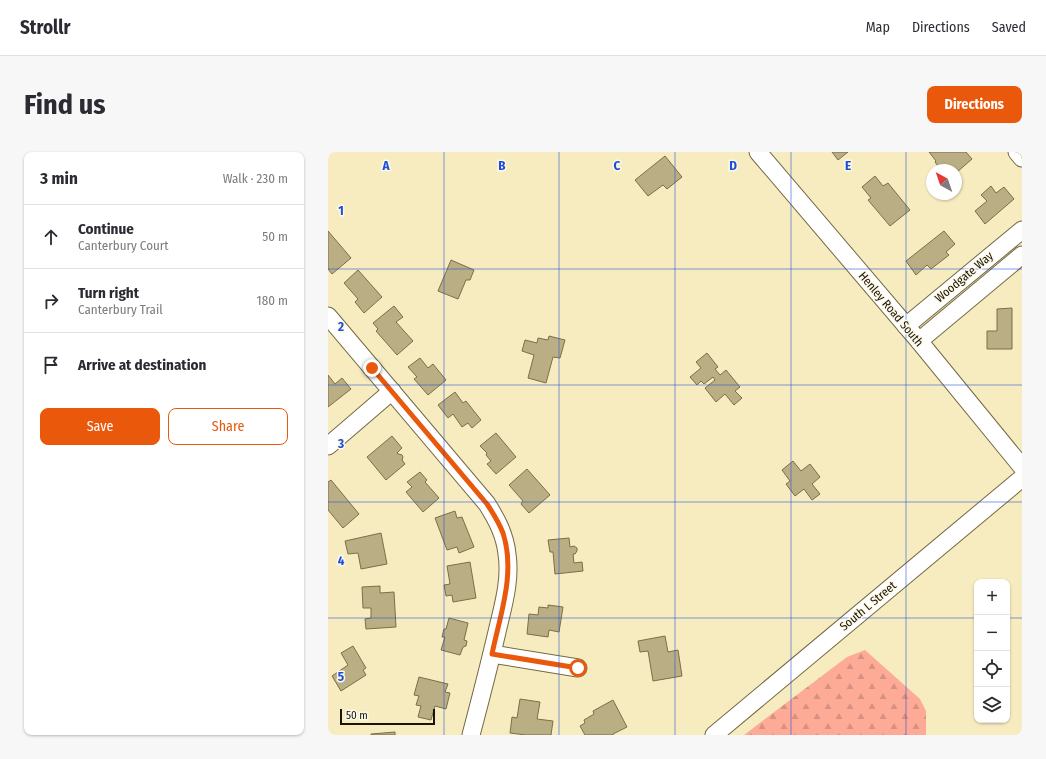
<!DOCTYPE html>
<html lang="en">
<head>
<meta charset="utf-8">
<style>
	:root { --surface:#fff; --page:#f7f7f7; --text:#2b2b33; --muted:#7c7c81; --line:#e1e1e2; --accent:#ea580c }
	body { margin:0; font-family:"Fira Sans Condensed",sans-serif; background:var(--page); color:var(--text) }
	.controls { position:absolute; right:12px; bottom:12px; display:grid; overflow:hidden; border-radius:8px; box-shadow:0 1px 3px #0004 }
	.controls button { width:36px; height:36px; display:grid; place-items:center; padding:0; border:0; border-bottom:1px solid var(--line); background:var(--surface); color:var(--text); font:20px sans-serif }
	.compass { position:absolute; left:598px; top:12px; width:36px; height:36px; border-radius:50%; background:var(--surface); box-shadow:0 1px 3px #0004; rotate:320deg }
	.scale { position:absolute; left:12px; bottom:10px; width:95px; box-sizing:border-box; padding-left:4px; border:2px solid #1a1506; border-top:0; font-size:11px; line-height:14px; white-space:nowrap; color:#1a1506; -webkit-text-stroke:3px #fdf8e7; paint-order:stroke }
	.stop { position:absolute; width:12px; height:12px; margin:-9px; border:3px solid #ea580c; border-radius:50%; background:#fff }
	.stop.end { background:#ea580c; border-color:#fff; box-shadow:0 1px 4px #0008 }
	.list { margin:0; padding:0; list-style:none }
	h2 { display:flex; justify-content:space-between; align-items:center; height:52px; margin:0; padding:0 16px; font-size:17px }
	h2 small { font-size:13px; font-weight:400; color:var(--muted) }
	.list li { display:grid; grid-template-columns:26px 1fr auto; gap:12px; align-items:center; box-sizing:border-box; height:64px; padding:0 16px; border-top:1px solid var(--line) }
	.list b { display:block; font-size:15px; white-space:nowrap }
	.list p { margin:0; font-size:13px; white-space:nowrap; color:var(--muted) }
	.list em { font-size:13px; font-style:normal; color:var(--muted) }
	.actions { display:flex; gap:8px; padding:12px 16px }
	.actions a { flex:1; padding:9px 0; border:1px solid var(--accent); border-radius:8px; text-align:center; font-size:14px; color:var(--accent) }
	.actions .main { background:var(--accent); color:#fff }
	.icon { flex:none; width:22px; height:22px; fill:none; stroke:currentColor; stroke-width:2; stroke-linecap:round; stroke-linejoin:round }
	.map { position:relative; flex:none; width:694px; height:583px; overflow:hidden; border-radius:8px }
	header { display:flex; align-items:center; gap:24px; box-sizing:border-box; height:56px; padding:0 20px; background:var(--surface); border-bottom:1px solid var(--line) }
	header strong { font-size:19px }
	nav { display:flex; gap:22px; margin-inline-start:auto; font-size:14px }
	.intro { display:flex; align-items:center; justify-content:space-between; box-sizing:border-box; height:96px; padding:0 24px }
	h1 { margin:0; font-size:28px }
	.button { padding:10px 18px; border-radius:8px; background:var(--accent); color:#fff; font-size:14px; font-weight:700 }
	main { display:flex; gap:24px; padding:0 24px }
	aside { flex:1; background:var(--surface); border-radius:8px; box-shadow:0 1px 3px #0004 }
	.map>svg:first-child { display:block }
	.forest { fill:url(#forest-firs) }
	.building { fill:#baae85; stroke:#7a6f48 }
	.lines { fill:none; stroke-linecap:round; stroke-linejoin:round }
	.minor-casing { stroke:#756943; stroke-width:19 }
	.minor { stroke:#fff; stroke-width:17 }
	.route { stroke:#ea580c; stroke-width:5 }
	.grid { fill:none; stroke:#1d4ed8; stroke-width:1; stroke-opacity:0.55 }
	.labels { text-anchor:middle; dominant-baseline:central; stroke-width:3; stroke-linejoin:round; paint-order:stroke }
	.street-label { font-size:12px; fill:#1a1506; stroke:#fdf8e7 }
	.grid-label { font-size:13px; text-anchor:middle; font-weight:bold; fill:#1d4ed8; stroke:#fdf8e7; stroke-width:3; stroke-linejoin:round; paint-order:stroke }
</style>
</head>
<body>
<header>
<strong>Strollr</strong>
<nav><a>Map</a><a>Directions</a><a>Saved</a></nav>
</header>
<div class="intro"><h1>Find us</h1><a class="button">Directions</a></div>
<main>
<aside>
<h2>3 min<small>Walk · 230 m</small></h2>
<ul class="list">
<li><svg class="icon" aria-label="ahead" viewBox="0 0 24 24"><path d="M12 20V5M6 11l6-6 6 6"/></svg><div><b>Continue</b><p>Canterbury Court</p></div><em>50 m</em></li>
<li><svg class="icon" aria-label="right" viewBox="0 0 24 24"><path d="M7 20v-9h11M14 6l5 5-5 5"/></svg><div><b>Turn right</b><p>Canterbury Trail</p></div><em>180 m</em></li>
<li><svg class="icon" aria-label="arrive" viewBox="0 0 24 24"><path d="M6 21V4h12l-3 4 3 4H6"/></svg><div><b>Arrive at destination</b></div></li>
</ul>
<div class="actions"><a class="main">Save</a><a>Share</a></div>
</aside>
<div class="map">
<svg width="694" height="583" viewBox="0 0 694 583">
	<defs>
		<pattern id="forest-firs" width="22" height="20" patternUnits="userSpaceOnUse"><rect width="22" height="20" fill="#fdaa97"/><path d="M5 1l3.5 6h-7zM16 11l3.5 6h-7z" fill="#d89181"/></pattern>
	</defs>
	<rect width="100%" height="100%" fill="#f7ebc0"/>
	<path class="forest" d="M537 498 592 547 598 559V583H416L519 505Z"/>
	<g class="building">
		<path d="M504 0H520L510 8Z"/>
		<path d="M601 0H638L644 7 628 21V18H623L621 16 618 18H613L607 10 608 9Z"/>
		<path d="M337 4 354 25 339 37 335 33 320 44 307 28Z"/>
		<path d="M547 24 555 34 560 31 582 58 562 74 540 48 543 46 534 35Z"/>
		<path d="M663 34 668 41 676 35 686 47 657 72 647 59 659 49 653 43Z"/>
		<path d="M0 79 23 106 4 122 0 117Z"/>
		<path d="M616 79 627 92 618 100 621 103 603 117 599 113 588 123 578 109Z"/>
		<path d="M123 108 146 118 142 128H138L130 147 110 139Z"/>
		<path d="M30 118 54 145 36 161 27 150 30 147 16 131Z"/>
		<path d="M66 154 75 165 68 170 85 189 69 203 48 179 50 177 45 171Z"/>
		<path d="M684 156V197H659V179H669V157Z"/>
		<path d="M221 184 237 188 232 206 225 205 218 231 200 226 206 203 194 199 197 188 209 191 210 186 220 188Z"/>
		<path d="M379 201 390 215 387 217 392 223 398 218 412 235 407 239 414 246 406 253 397 242 388 250 377 236 387 228 385 225 376 232 373 229 369 233 362 225 373 216 368 210Z"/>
		<path d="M92 206 100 216 105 212 118 228 100 243 86 227 89 225 80 215Z"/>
		<path d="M0 223 7 232 14 226 23 237 0 255Z"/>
		<path d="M127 240 135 251 138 249 153 268 144 276 140 271 134 275 125 262 120 266 110 253Z"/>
		<path d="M168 281 188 305 168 322 159 312 163 309 158 303 159 301 152 294Z"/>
		<path d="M64 284 74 296 69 301 70 302H71L74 303 75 305 74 308 77 312 58 328 39 305Z"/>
		<path d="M465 309 473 319 482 312 492 325 484 332 492 342 484 348 476 337 467 344 458 332 462 329 454 318Z"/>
		<path d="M199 317 222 343 201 361 193 352 195 349 181 333Z"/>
		<path d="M92 320 99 328 97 330 111 346 95 360 78 340 84 335 79 330Z"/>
		<path d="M3 328 31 362 15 376 0 358V330Z"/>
		<path d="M127 359 129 366 134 365 146 395 131 401 129 395 119 398 107 366Z"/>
		<path d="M53 381 59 412 33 417 30 401 20 402 17 389Z"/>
		<path d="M241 386 242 395 246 394 249 396V399L247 402H245L246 411 254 410 255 419 227 422 225 400H222L220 388Z"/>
		<path d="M142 410 148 446 125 450 124 443 118 444 116 433 122 432 119 414Z"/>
		<path d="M52 434V441L66 440 68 475 38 477 37 467 43 466V456H35L34 435Z"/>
		<path d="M220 453 235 455 231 480 221 478 220 485 199 482 201 462 210 463 211 455 220 456Z"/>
		<path d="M121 466 140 471 136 488 139 489 138 494 135 495 132 503 113 498 117 485H114L116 477H118Z"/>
		<path d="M337 484 340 500 350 498 354 524 325 529 320 499 312 500 310 489Z"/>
		<path d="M25 494 38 516 35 518 38 523 13 539 4 524 20 513 13 501Z"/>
		<path d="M91 525 120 532 117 540 122 541 118 557 107 554 103 568 90 565 93 554 88 553 91 544 86 543Z"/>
		<path d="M192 547 212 550 209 567 225 569 223 583H198L182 581 184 565 189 566Z"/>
		<path d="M285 548 299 575 285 582V583H257L252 574 257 571 256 568 266 562 265 559Z"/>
		<path d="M67 580V583H43V582Z"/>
	</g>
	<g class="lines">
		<defs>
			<g id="minor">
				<path d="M430 0 591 189 694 315"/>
				<path d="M689 0 694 6"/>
				<path d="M0 164 159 352C169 368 177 383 179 402 183 428 175 454 169 480 161 514 152 549 143 583"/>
				<path d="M578 174 694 78"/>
				<path d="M591 189 694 103"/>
				<path d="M0 294 64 239"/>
				<path d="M164 502 250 516"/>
				<path d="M386 583 694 326"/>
			</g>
		</defs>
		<use href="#minor" class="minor-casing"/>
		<use href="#minor" class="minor"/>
	</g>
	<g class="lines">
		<path class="route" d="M44 216 159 352C165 361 171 371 175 381 188 421 172 463 164 502L250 516"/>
	</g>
	<path class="grid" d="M116 0V583M231 0V583M347 0V583M463 0V583M578 0V583M0 117H694M0 233H694M0 350H694M0 466H649M679 466H694"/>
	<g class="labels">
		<g class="street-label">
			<text transform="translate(636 125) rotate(-40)">Woodgate Way</text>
			<text transform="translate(563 157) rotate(50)">Henley Road South</text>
			<text transform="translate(540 454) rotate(-40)">South L Street</text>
		</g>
	</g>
	<g class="grid-label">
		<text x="58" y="18">A</text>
		<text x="174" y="18">B</text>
		<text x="289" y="18">C</text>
		<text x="405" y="18">D</text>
		<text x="520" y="18">E</text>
		<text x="13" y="63">1</text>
		<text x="13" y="179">2</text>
		<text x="13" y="296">3</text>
		<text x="13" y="413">4</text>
		<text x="13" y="529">5</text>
	</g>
</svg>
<div class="controls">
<button>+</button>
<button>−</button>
<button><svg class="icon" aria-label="locate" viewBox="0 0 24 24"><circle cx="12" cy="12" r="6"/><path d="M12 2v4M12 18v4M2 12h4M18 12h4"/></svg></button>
<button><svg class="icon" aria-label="layers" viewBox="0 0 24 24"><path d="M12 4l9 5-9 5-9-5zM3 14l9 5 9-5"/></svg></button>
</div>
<svg class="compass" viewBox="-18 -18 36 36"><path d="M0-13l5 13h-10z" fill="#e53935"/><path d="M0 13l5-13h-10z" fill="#7c7c81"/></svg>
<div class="scale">50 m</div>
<div class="stop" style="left:250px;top:516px"></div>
<div class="stop end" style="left:44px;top:216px"></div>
</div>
</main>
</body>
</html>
